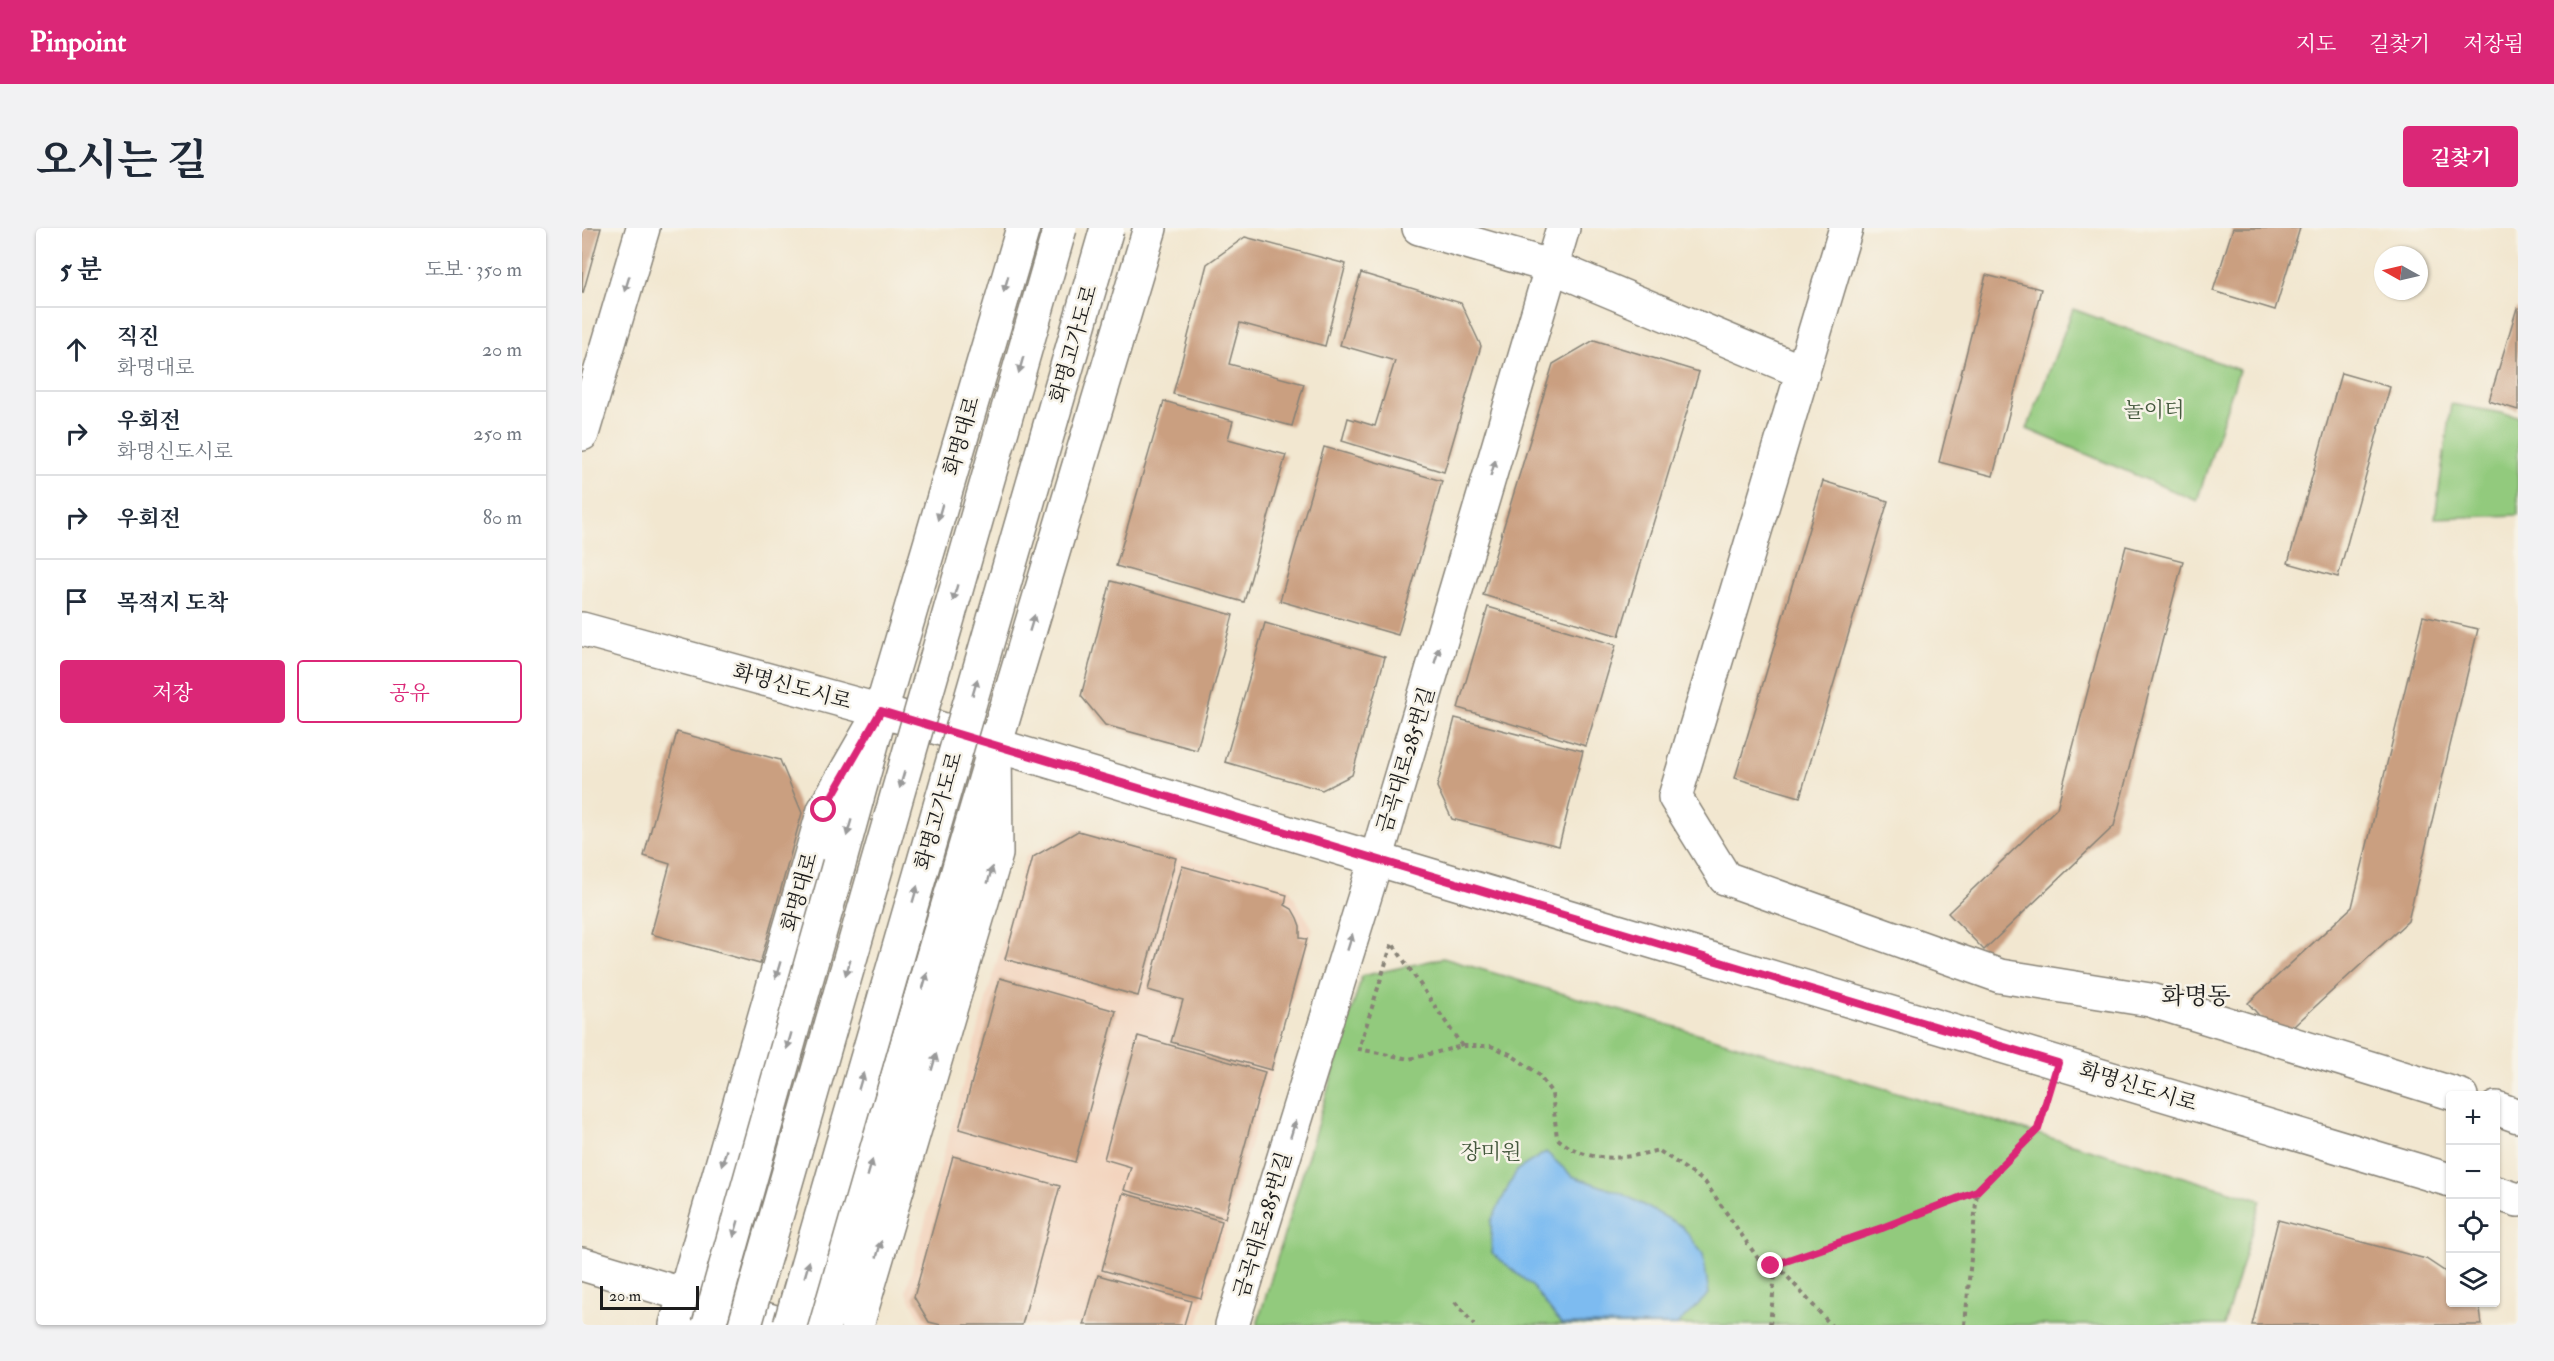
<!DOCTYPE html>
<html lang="ko">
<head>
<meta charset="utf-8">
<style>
	:root { --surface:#fff; --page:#f2f2f3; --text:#1f2937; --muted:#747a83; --line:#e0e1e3; --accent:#db2777 }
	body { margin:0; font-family:"IM FELL Double Pica","Noto Serif KR",serif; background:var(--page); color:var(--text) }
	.controls { position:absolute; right:18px; bottom:18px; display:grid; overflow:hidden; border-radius:6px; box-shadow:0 2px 4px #0004 }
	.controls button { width:54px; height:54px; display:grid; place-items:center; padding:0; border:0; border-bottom:2px solid var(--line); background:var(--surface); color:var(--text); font:30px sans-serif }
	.compass { position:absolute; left:1792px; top:18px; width:54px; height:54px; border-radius:50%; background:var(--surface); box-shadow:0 2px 4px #0004; rotate:278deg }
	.scale { position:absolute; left:18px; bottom:15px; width:99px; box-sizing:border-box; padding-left:6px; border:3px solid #1c1c1c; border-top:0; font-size:16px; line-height:21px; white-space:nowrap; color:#1c1c1c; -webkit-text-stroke:4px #f7f3e8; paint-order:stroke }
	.stop { position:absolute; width:18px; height:18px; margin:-14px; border:4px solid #db2777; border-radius:50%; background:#fff }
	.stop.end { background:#db2777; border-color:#fff; box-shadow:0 2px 6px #0008 }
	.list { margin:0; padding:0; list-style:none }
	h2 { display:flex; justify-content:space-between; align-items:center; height:78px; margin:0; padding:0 24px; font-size:26px }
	h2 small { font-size:20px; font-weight:400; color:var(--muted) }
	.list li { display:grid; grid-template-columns:39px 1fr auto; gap:18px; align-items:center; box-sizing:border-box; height:84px; padding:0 24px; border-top:2px solid var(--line) }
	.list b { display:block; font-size:22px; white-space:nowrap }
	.list p { margin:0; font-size:20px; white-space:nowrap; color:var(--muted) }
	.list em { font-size:20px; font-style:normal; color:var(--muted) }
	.actions { display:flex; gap:12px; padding:18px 24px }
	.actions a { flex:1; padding:14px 0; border:2px solid var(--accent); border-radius:6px; text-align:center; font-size:21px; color:var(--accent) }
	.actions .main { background:var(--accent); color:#fff }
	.icon { flex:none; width:33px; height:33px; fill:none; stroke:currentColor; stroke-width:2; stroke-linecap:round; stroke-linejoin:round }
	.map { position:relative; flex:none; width:1936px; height:1097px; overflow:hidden; border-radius:6px }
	header { display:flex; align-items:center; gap:36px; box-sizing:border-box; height:84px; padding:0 30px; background:var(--accent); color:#fff }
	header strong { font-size:28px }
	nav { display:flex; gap:33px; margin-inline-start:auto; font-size:21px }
	.intro { display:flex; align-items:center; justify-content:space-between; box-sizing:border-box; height:144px; padding:0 36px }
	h1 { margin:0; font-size:42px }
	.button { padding:15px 27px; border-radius:6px; background:var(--accent); color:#fff; font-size:21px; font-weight:700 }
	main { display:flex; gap:36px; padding:0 36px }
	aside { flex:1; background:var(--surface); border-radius:6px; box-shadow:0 2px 4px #0004 }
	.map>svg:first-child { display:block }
	.built { fill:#f3d4be }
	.green { fill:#92ca7d; stroke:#57734c; stroke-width:1.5 }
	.water { fill:#7dbbf0; stroke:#4c6c86; stroke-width:1.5 }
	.building { fill:#ca9f80 }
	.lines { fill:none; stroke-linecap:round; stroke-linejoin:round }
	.street-casing { stroke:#878276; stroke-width:36 }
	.secondary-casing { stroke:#878276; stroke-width:36 }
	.primary-casing { stroke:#878276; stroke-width:36 }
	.highway-casing { stroke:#878276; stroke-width:36 }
	.path { stroke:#878276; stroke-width:4; stroke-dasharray:4.5 4.5; stroke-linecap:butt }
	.street { stroke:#fff; stroke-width:33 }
	.secondary { stroke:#fff; stroke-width:33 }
	.primary { stroke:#fff; stroke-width:33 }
	.highway { stroke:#fff; stroke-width:33 }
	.highway-bridge-casing { stroke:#878276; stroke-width:36; stroke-linecap:butt }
	.highway-bridge { stroke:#fff; stroke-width:33 }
	.oneway { fill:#999 }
	.route { stroke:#db2777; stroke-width:8 }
	.labels { text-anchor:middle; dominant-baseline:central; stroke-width:5; stroke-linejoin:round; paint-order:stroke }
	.street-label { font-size:21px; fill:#1c1c1c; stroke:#f7f3e8 }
	.park-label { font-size:21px; fill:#45593e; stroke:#f7f3e8 }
	.quarter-label { font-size:24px; fill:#1c1c1c; stroke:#f7f3e8 }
</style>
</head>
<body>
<header>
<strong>Pinpoint</strong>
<nav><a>지도</a><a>길찾기</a><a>저장됨</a></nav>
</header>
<div class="intro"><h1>오시는 길</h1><a class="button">길찾기</a></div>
<main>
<aside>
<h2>5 분<small>도보 · 350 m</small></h2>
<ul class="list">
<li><svg class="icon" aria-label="ahead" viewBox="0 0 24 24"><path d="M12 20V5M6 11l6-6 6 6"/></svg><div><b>직진</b><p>화명대로</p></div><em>20 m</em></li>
<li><svg class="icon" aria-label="right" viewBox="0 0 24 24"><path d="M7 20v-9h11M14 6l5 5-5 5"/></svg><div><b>우회전</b><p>화명신도시로</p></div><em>250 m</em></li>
<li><svg class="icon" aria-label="right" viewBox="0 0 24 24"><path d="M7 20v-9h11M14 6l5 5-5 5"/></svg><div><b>우회전</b></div><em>80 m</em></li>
<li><svg class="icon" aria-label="arrive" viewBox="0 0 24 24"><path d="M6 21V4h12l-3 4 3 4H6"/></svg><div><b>목적지 도착</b></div></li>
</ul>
<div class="actions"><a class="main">저장</a><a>공유</a></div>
</aside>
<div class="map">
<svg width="1936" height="1097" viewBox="0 0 1936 1097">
	<rect width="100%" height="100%" fill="#f7f3e8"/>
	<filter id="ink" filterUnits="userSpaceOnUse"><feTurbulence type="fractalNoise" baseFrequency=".0167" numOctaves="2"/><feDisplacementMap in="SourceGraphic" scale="12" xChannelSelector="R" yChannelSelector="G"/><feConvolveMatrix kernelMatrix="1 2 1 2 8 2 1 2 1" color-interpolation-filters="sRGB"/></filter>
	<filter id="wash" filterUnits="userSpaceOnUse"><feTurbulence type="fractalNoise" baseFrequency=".008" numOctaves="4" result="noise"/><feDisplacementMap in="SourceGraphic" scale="24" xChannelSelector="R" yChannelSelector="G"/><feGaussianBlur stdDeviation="1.35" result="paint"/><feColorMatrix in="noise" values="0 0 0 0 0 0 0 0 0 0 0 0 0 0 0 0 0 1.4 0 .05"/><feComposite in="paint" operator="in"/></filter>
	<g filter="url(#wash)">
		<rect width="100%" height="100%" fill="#f2e7d0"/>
		<path class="built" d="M493 600 706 659 731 701 616 1097H342L324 1063 444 628Z"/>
		<g class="green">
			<path d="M1491 81 1657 142 1615 273 1445 201Z"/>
			<path d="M1869 176 1936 188V287L1853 290Z"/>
			<path d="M861 730 1679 972 1642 1097H675L780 748Z"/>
		</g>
		<path class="water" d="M964 924 990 948 1041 966 1100 998 1121 1026 1127 1066 1095 1097 979 1096 950 1058 910 1025 909 993 935 942Z"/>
		<g id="blocks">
			<g class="building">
				<path d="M0 0H19L1 65H0Z"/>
				<path d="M1651 0H1718L1693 82 1631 63Z"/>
				<path d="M663 9 764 36 743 118 658 95 647 136 722 156 710 198 591 166 625 36Z"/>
				<path d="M779 45 879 75 899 118 862 244 760 213 766 190 793 198 813 133 758 117Z"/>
				<path d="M1404 47 1459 61 1411 248 1357 234Z"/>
				<path d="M1935 80H1936V182L1907 173Z"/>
				<path d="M1012 112 1117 144 1037 408 901 367 971 136Z"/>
				<path d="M1759 145 1808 159 1756 349 1706 335Z"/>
				<path d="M582 173 651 193 646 211 704 227 662 374 534 338Z"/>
				<path d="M742 219 860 253 816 407 698 373Z"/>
				<path d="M1241 253 1306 273 1218 569 1153 550Z"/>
				<path d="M1544 318 1601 333 1532 598 1402 722 1366 685 1475 580Z"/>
				<path d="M529 353 651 387 615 522 523 497 499 468Z"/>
				<path d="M906 379 1034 417 1004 518 876 480Z"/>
				<path d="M1841 388 1896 401 1826 693 1698 811 1666 775 1770 679Z"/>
				<path d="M683 395 803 429 770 547 740 562 643 534Z"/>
				<path d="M873 490 1001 523 977 618 870 591 855 559Z"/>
				<path d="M95 504 198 532 220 585 178 736 69 706 88 636 62 628Z"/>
				<path d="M496 603 594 630 556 768 423 731 451 629Z"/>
				<path d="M600 638 705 667 703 677 710 681 715 690 718 698V710L725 711 689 842 589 814 601 772 566 762Z"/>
				<path d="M418 750 534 783 493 934 377 901Z"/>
				<path d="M556 808 683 844 643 990 542 962 549 939 522 931Z"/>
				<path d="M371 928 478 958 440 1097H359L347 1094 332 1069Z"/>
				<path d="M541 965 640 993 619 1070 520 1042Z"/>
				<path d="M1696 992 1844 1031 1868 1047V1074H1894L1898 1082 1900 1097H1670Z"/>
				<path d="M516 1047 609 1073 602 1097H502Z"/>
			</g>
		</g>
	</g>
	<g filter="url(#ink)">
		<use href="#blocks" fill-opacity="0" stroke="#878276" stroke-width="1.5"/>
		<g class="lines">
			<defs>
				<g id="street">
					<path d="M837 0 971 39 1221 144"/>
					<path d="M1264 0 1093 569 1143 650 1418 748 1568 772 1879 868"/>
					<path d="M1914 880 1936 888"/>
					<path d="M0 1036 203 1097"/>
				</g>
				<g id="secondary">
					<path d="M0 206 61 0"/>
					<path d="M0 401 299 483 1868 952"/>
					<path d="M1914 965 1936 972"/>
					<path d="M650 1097 794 632 981 0"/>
				</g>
				<g id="primary">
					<path d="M94 1097 242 582 299 483 441 0"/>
					<path d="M275 1097 414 626 413 518 568 0"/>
				</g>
				<g id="highway">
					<path d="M257 636 299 483"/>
					<path d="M242 1097 413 518"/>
				</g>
			</defs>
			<use href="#street" class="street-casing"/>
			<use href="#secondary" class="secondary-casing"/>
			<use href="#primary" class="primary-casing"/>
			<use href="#highway" class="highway-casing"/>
			<g class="path">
				<path d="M880 818 810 715 777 821 827 831 880 818H909L928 826 955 845 970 865 975 910C1004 936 1041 932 1076 922L1123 954 1177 1032 1189 1038 1300 1001 1395 963"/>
				<path d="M1194 1036 1249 1097"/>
				<path d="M873 1074 892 1097"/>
				<path d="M1188 1097 1194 1036"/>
				<path d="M1383 1097 1395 963 1456 901 1466 867"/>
			</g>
			<use href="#street" class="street"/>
			<use href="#secondary" class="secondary"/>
			<use href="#primary" class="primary"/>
			<use href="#highway" class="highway"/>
			<defs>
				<g id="highway-bridge">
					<path d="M127 1097 257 636"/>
					<path d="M163 1097 478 0"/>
					<path d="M208 1097 525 0"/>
				</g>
			</defs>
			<use href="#highway-bridge" class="highway-bridge-casing"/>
			<use href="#highway-bridge" class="highway-bridge"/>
		</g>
		<defs><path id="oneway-solid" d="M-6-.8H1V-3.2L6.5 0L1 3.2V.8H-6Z" transform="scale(1.5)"/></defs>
		<g class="oneway">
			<use href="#oneway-solid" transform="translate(45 56) rotate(107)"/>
			<use href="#oneway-solid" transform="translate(424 56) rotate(106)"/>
			<use href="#oneway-solid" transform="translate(439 137) rotate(106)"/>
			<use href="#oneway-solid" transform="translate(911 240) rotate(-73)"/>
			<use href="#oneway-solid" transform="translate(358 284) rotate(106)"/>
			<use href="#oneway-solid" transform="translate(373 365) rotate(106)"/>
			<use href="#oneway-solid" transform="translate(450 395) rotate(-73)"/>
			<use href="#oneway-solid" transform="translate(855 427) rotate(-73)"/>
			<use href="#oneway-solid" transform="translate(393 459) rotate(-74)"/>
			<use href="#oneway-solid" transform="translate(320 552) rotate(106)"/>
			<use href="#oneway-solid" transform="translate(267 600) rotate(106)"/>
			<use href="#oneway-solid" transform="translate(408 647) rotate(-74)"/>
			<use href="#oneway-solid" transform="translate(333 666) rotate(-74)"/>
			<use href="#oneway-solid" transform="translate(768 714) rotate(-73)"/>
			<use href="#oneway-solid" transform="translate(266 740) rotate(106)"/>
			<use href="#oneway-solid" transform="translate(196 742) rotate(106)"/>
			<use href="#oneway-solid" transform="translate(343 753) rotate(-74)"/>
			<use href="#oneway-solid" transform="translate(207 813) rotate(106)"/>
			<use href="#oneway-solid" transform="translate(352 834) rotate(-74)"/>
			<use href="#oneway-solid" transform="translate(279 853) rotate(-74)"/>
			<use href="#oneway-solid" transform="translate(711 901) rotate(-73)"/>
			<use href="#oneway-solid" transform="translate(142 930) rotate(106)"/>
			<use href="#oneway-solid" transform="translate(288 940) rotate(-74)"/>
			<use href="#oneway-solid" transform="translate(154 1001) rotate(106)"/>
			<use href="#oneway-solid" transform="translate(297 1021) rotate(-74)"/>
			<use href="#oneway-solid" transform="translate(225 1041) rotate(-74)"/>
		</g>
	</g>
	<g class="lines" filter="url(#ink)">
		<path class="route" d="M242 582 299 483 1476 835 1456 901 1395 963 1300 1000 1189 1038"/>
	</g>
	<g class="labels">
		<g class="street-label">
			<text transform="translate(492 116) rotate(-74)">화명고가도로</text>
			<text transform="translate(380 208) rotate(-74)">화명대로</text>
			<text transform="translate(210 459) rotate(15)">화명신도시로</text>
			<text transform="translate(824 532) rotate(-73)">금곡대로285번길</text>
			<text transform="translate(357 583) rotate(-74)">화명고가도로</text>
			<text transform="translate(218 664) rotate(-74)">화명대로</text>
			<text transform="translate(1556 859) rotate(17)">화명신도시로</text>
			<text transform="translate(681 997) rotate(-73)">금곡대로285번길</text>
		</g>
		<g class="park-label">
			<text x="1572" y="182">놀이터</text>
			<text x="909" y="924">장미원</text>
		</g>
		<g class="quarter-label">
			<text x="1614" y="768">화명동</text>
		</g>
	</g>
</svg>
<div class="controls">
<button>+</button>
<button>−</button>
<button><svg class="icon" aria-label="locate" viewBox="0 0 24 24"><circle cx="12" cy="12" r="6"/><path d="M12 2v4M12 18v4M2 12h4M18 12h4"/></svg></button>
<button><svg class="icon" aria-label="layers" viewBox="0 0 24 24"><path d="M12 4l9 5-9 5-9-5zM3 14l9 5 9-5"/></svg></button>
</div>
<svg class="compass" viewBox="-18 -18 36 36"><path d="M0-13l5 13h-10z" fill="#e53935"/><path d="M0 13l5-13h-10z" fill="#747a83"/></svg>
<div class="scale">20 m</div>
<div class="stop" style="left:242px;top:582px"></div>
<div class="stop end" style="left:1189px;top:1038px"></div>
</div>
</main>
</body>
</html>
